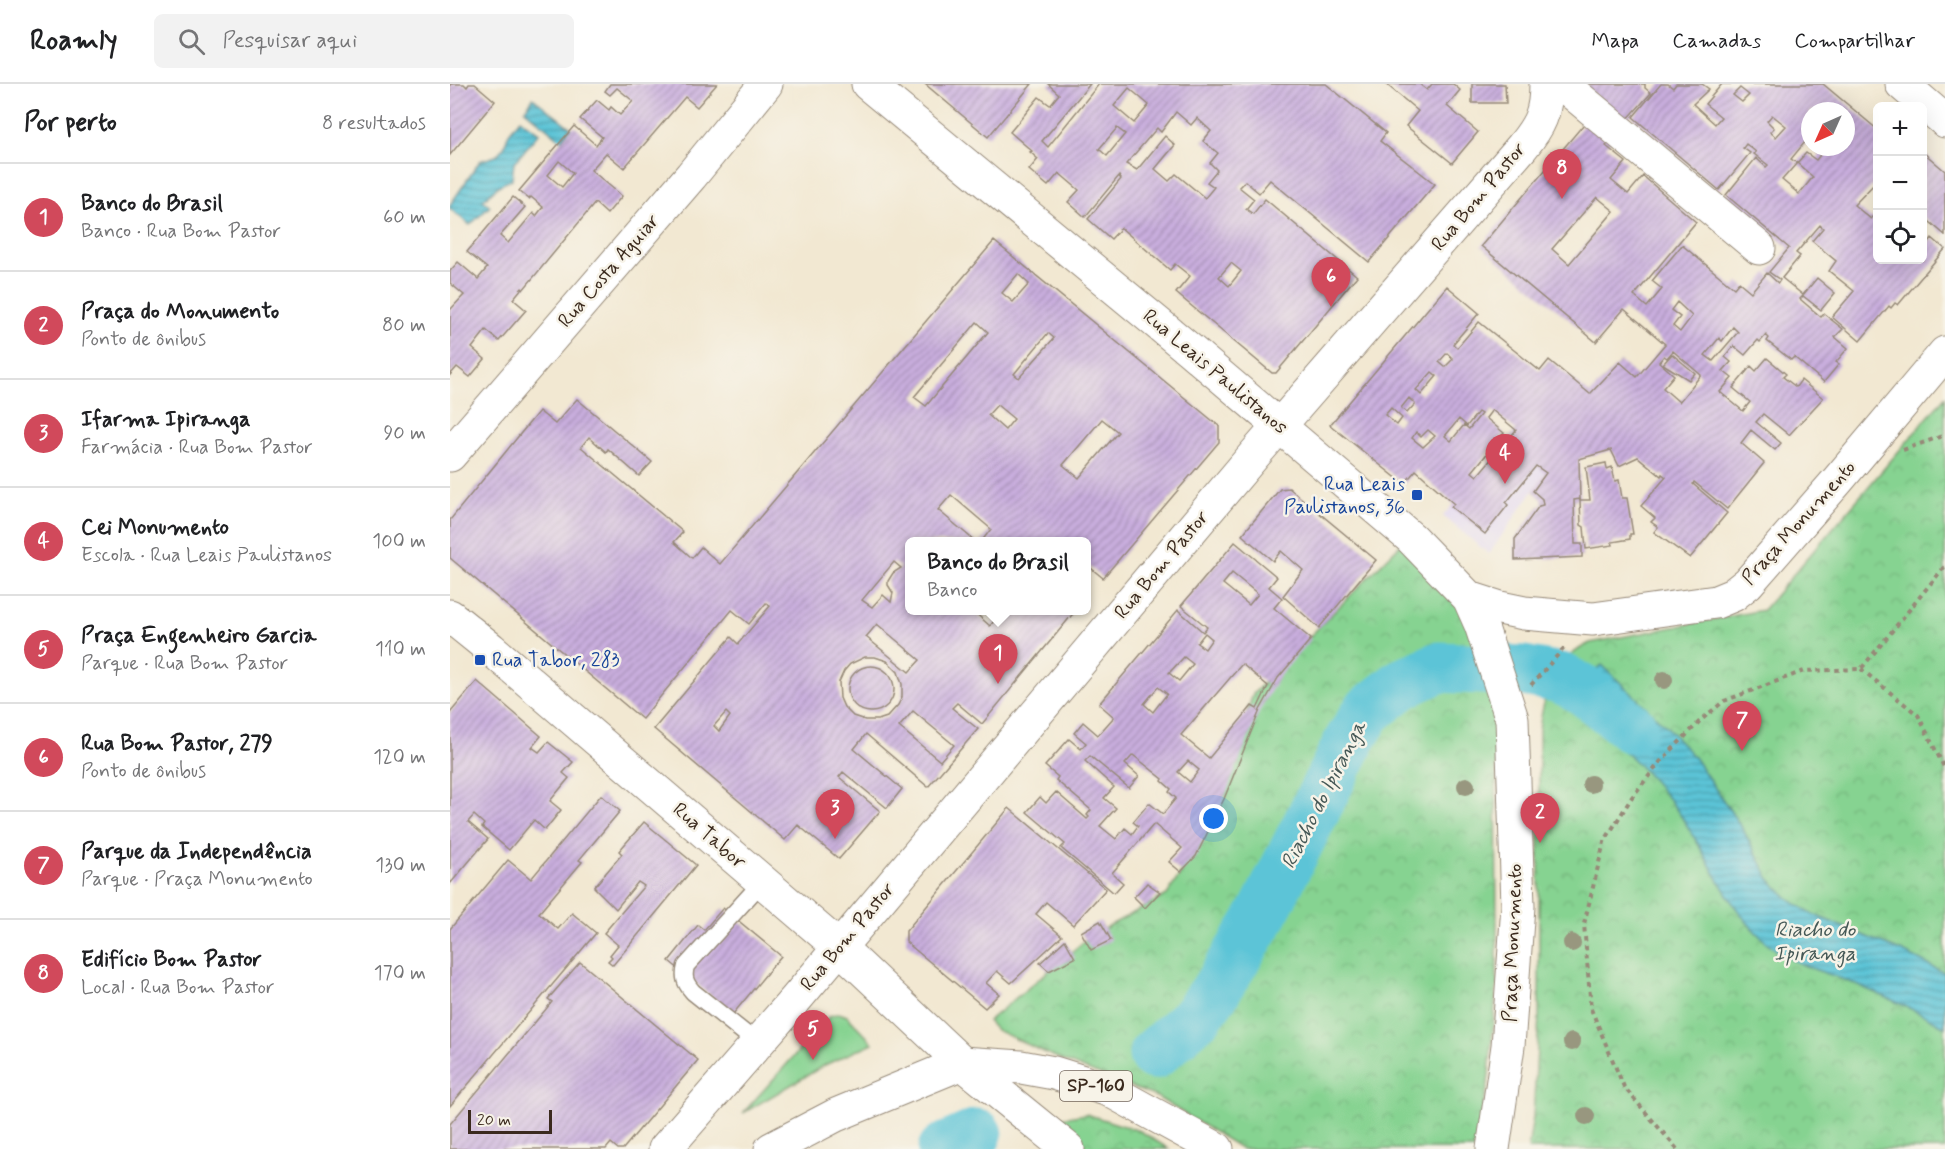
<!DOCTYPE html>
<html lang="pt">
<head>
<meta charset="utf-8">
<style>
	:root { --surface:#fff; --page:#f2f2f2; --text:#202124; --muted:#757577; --line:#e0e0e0; --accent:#d1495b }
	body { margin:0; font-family:Mynerve,sans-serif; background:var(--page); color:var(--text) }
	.controls { position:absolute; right:18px; top:18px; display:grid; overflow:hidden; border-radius:9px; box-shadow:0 6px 24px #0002 }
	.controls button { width:54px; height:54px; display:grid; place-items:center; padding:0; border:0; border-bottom:2px solid var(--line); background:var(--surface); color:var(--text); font:30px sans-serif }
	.compass { position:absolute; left:1351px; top:18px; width:54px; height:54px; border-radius:50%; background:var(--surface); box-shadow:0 6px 24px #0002; rotate:225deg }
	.scale { position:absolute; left:18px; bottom:15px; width:84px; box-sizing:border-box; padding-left:6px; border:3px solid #3b2a1e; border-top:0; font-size:16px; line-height:21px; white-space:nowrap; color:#3b2a1e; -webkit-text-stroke:4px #f7f3e8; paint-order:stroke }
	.you { position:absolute; left:764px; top:735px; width:21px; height:21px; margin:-15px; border:4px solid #fff; border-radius:50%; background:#1a73e8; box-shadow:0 0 0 9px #1a73e833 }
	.badge { display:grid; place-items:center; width:39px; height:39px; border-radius:50%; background:var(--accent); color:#fff; font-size:20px; font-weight:700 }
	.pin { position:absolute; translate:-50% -50px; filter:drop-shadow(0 2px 3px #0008) }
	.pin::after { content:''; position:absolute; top:32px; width:21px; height:18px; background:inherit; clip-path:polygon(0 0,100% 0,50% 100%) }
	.popup { position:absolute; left:455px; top:453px; width:186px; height:78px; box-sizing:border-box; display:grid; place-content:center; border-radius:9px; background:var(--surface); filter:drop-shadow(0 2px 4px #0005); font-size:20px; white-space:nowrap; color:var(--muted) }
	.popup b { font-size:22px; color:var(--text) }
	.popup::after { content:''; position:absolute; left:50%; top:100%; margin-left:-12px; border:12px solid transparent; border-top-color:var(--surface) }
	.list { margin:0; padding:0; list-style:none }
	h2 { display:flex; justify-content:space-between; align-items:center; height:78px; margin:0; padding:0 24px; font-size:26px }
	h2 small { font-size:20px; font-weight:400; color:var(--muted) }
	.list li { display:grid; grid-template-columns:39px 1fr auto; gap:18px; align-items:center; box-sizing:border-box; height:108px; padding:0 24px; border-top:2px solid var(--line) }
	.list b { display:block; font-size:22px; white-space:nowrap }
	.list p { margin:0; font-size:20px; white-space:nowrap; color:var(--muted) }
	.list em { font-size:20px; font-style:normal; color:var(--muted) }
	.icon { flex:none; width:33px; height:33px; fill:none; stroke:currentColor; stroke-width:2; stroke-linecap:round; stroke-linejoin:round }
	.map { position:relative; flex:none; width:1495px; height:1065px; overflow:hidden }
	header { display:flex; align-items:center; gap:36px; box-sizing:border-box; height:84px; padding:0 30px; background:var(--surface); border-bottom:2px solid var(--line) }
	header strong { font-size:28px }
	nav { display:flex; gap:33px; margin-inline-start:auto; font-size:21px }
	.search { width:420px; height:54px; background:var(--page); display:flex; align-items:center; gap:15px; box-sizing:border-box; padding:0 21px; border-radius:9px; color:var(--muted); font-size:22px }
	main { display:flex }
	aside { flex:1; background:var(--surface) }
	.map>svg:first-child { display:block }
	.built { fill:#e0d4f4 }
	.green { fill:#86d391; stroke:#607e58; stroke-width:1.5 }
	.park { fill:url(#park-crowns); stroke:#607e58; stroke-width:1.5 }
	.water { fill:url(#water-rules); stroke:#4b777a; stroke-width:1.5 }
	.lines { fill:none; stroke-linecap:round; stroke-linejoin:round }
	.river { stroke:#5bc4d7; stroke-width:51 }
	.building { fill:url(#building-hatch); fill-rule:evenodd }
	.lane-casing { stroke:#968978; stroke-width:19 }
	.street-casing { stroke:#968978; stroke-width:35 }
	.secondary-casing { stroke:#968978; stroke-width:35 }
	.primary-casing { stroke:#968978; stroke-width:35 }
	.path { stroke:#968978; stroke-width:4; stroke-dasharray:4.5 4.5; stroke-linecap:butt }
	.lane { stroke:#fff; stroke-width:16 }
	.street { stroke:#fff; stroke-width:33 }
	.secondary { stroke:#fff; stroke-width:33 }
	.primary { stroke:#fff; stroke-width:33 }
	.tree { fill:#98977f }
	.transit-dot { fill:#1a4fb4; stroke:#f7f3e8; stroke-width:2 }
	.labels { text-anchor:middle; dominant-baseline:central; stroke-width:5; stroke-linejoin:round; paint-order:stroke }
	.shield { fill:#f7f3e8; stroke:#73665b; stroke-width:1.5 }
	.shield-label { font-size:18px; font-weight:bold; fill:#3b2a1e }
	.street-label { font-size:20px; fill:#3b2a1e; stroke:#f7f3e8 }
	.transit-label { font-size:20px; fill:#164399; stroke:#f7f3e8; text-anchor:end }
	.water-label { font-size:21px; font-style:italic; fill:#455856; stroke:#f7f3e8 }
</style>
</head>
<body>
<header>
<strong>Roamly</strong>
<div class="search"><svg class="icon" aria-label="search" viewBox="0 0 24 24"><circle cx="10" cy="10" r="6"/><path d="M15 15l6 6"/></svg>Pesquisar aqui</div>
<nav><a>Mapa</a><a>Camadas</a><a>Compartilhar</a></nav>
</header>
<main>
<aside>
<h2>Por perto<small>8 resultados</small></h2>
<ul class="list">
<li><span class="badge">1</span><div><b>Banco do Brasil</b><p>Banco · Rua Bom Pastor</p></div><em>60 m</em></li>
<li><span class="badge">2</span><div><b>Praça do Monumento</b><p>Ponto de ônibus</p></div><em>80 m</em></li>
<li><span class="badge">3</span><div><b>Ifarma Ipiranga</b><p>Farmácia · Rua Bom Pastor</p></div><em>90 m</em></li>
<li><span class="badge">4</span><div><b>Cei Monumento</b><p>Escola · Rua Leais Paulistanos</p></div><em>100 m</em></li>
<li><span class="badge">5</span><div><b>Praça Engenheiro Garcia</b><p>Parque · Rua Bom Pastor</p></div><em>110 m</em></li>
<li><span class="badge">6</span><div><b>Rua Bom Pastor, 279</b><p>Ponto de ônibus</p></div><em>120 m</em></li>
<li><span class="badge">7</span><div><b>Parque da Independência</b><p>Parque · Praça Monumento</p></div><em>130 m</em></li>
<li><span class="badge">8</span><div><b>Edifício Bom Pastor</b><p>Local · Rua Bom Pastor</p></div><em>170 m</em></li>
</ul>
</aside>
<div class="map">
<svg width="1495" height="1065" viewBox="0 0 1495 1065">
	<defs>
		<pattern id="park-crowns" width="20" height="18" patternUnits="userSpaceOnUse" patternTransform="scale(1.5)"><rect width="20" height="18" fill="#86d391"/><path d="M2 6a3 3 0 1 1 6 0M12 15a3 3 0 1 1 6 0" fill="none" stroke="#75b57d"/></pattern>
		<pattern id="water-rules" width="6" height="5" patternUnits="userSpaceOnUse" patternTransform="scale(1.5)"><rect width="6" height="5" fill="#5bc4d7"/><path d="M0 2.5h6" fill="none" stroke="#4c9fae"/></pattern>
		<pattern id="building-hatch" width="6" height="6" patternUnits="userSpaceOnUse" patternTransform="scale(1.5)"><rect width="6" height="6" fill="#c9aede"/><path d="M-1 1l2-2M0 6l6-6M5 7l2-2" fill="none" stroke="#a48eb3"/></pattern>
	</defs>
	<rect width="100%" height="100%" fill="#f7f3e8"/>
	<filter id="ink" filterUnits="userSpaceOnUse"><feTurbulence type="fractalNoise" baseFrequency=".0167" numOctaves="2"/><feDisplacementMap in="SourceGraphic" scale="12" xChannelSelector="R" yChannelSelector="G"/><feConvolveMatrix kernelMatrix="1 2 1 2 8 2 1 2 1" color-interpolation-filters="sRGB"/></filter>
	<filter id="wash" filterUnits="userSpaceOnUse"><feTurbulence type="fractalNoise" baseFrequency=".008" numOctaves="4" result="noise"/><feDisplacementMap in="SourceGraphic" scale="24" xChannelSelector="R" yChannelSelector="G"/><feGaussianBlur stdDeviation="1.35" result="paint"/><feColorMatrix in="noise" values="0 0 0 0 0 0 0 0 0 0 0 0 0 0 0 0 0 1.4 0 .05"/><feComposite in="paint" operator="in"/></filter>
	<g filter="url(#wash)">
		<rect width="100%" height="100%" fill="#f2e8d2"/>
		<path class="built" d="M1076 336 1111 366 1039 470 993 432Z"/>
		<path class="green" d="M389 929 397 932 423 959 375 981 293 1029 380 932Z"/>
		<g class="park">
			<path d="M1495 313V1065H1078L1083 1033 1089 932V645C1095 606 1101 578 1140 559L1313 526Z"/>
			<path d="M954 457 1023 528 1051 612 1046 641 1047 898 1038 1000 1024 1065H792L707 1013 614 977 546 946 538 937 642 851 717 811 759 745 803 610Z"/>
			<path d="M636 1030 690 1047 719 1065H634L611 1034Z"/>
		</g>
		<g class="water">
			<path d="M83 14 121 44 111 56 75 26Z"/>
			<path d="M70 35 89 49 64 79 62 95 48 102 33 116 40 122 20 141 0 125V121L30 77 46 72 54 63 59 49Z"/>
			<path d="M1152 581 1218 644 1244 673 1292 744 1321 797 1338 814 1360 829 1453 868 1495 889V943C1463 924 1427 909 1392 895 1370 887 1345 880 1326 866 1279 831 1261 776 1229 729 1198 684 1155 649 1113 614Z"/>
		</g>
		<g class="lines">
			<g class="river">
				<path d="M704 970 747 932 764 909 811 833 900 656 918 627 952 600 989 583 1074 587 1111 594 1134 606 1182 644"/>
				<path d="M493 1065 527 1050"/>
			</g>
		</g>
		<g id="blocks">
			<g class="building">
				<path d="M0 0H14L17 3 19 0H25L45 17 0 71Z"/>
				<path d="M160 0H267L247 23 235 13 174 84 156 69 141 86 172 112 157 130 145 119 73 206 72 204 63 215 76 226 49 257 36 246 22 264 35 275 20 293 7 283 0 291V226L14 211 0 199V187L8 178 28 195 37 184 17 168 63 113 75 123 50 152 58 159 83 129 86 132 93 123 81 113 79 115 69 107 124 42 146 61 152 53 130 35 147 16 159 26 161 23 170 31 183 17 167 4 160 11 155 7ZM109 77 123 89 112 103 98 91Z"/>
				<path d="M475 0H582L538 53Z"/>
				<path d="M598 0H640L592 57 598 63 649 0H876L936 49 930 57 985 100 919 178 820 96 809 109 795 97 789 103 804 115 796 125 803 130 815 115 907 192 826 289H822L726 209 740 192 725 180 720 186 671 144 661 155 638 135 671 95 669 92 635 133 618 118 629 106 609 89 598 102 579 86 588 75 580 68 582 67 560 48 589 13 600 21 609 10ZM679 4 699 21 684 39 664 22ZM726 28 741 41 747 34 761 47 753 57 768 69 760 79 767 86 757 98 764 103 755 114 726 90 719 97 705 85 725 61 715 52 687 86 676 80 707 44 711 48ZM667 44 675 50 657 72 649 65ZM781 179 791 187 779 202 769 193Z"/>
				<path d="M936 0H969L977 6 982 0H1003L1010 6 997 22 1028 48 1002 79 956 42 968 27Z"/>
				<path d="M1022 0H1055L1056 19H1022Z"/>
				<path d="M1132 0H1195V4L1201 9 1175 38Z"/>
				<path d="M1211 0H1218L1223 4 1226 0H1252L1259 5 1243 20 1265 40 1271 33 1255 20 1272 0H1373L1428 46V96L1404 121 1421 135 1422 133 1428 137V176H1473V166L1482 154 1495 165 1448 221 1445 219 1441 224 1439 222 1410 257 1382 233 1404 207 1379 187 1386 177 1362 157 1373 144 1370 141 1346 169 1350 172 1332 194 1353 211 1367 194 1385 209 1371 226 1353 212 1350 215 1371 233 1374 230 1393 245 1385 253 1398 264 1386 278 1389 280 1374 298 1344 273 1341 276 1317 257 1319 254 1316 251 1310 258 1308 256 1295 271 1284 262 1275 273 1281 278 1273 287 1282 294 1270 308 1293 327 1300 318 1283 304 1301 282 1306 287 1317 274 1336 290 1333 293 1346 303 1351 296 1373 314 1339 351 1313 330 1306 338 1331 359 1325 366 1301 346 1291 359 1314 379 1277 425 1244 398 1243 400 1277 429 1240 474 1204 448 1208 443 1201 438 1205 434 1191 422 1216 393 1212 390 1211 392 1188 373 1169 382 1161 366 1129 375 1130 415 1124 416 1125 460H1132V473L1065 476V455L1089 422 1093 421 1092 415 1083 407 1096 389 1086 382 1056 419 1058 421 1035 450 1001 423 1004 420 966 386 954 400 880 341 997 202 1029 229 1003 260 1007 264 1029 238 1090 287 1099 276 1140 310 1170 278 1187 293 1215 260 1174 225 1146 258 1031 162 1139 34 1163 54 1156 62 1176 78 1161 96 1178 110 1193 92 1246 138 1184 212 1197 223 1212 205 1202 197 1232 161 1284 204 1289 198 1301 208 1317 189 1328 199 1330 196 1319 188 1339 164 1276 111 1306 74 1316 83 1318 81 1304 70 1306 68 1296 60 1293 64 1300 69 1269 106 1183 33ZM1290 4 1299 11 1292 18 1283 11ZM1360 27H1396V63H1360L1370 71 1366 76 1356 69 1347 79 1363 93 1349 110 1332 96 1347 79 1341 75 1355 58 1360 63ZM1322 31 1336 42 1326 53 1320 48 1324 44 1317 37ZM1147 113 1164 127 1119 180 1102 165ZM1227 218 1242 232 1230 248 1223 242 1230 233 1221 226ZM1283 243 1288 248 1263 277 1255 271 1269 254 1272 257ZM1223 267 1251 291 1229 318 1213 304 1224 291 1209 278 1214 272 1217 274ZM997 269 1003 275 995 283 989 278ZM982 288 987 292 971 311 966 306ZM959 314 965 320 957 329 951 324ZM941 324 952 334 947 341 935 331ZM1042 326 1066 346 1027 392 1022 388 1054 349 1036 334ZM1028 328 1031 330 1019 345 1014 341 1001 357 995 352 1009 335 1017 342ZM978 346 985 352 973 363 962 354 966 348 971 353Z"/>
				<path d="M1473 68 1495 87V151L1473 132Z"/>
				<path d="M544 157 769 342V358L653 494 636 480V458H531L541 445 501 411 488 426 526 458H459V526H522L540 542 553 526H626L532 640 507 619 502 624 528 645 478 703 416 650 404 665 452 705 437 724 393 688 389 693 430 727 389 775 348 741 335 756 204 645 281 553 288 560 320 522 316 519 299 540 282 526 192 635 0 474V436L89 327 105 340 127 315 202 378 189 392 158 365 156 368 139 353 131 363 233 448 224 458 242 474 251 463 270 480ZM568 190 579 200 563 218 552 209ZM527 238 538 248 476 322 464 313ZM598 249 604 254 569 294 564 290ZM547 321 564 335 555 346 538 331ZM652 335 668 348 629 394 613 381ZM444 478 451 484 443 489 438 497V501L443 509 441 518 433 511 422 523 412 516ZM427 540 470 576 459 588 416 553ZM415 573H425L437 577 448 588 452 600V613L448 621 437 633 428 636H415L403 632 394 623 390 614 389 598 394 587 400 580ZM463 627 504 661 490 677 449 643ZM276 628 280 632 269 647 264 642Z"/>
				<path d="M1222 270 1245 289 1239 296 1213 280Z"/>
				<path d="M1156 379 1157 385 1162 383 1165 397 1169 396 1172 414H1177L1183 450H1180V455L1162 458 1163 461 1136 465 1134 443 1131 441 1130 416H1140L1136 383Z"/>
				<path d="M839 404 926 476 869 544 833 512 853 486 831 467 823 477 792 451 830 405Z"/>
				<path d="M785 458 827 493 819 503 832 514 824 524 861 555 828 594 810 626 774 715 746 772 731 788 719 778 732 764 704 740 662 789 673 799 664 809 611 764 615 760 577 728 590 713 596 719 606 708 637 735 639 733 637 731 641 726 606 696 608 693 595 682 619 655 631 665 636 659 624 649 633 638 648 651 664 633 649 620 728 526 753 548 757 543 731 522ZM782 489 808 510 799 521 773 500ZM755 549 762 555 755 565 747 559ZM734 573 743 580 729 597 719 589ZM792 580 818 602 807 625 802 622 759 674 731 651ZM708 603 717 610 703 628 694 620ZM683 671 713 695 712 697 721 705 719 708 726 714 713 730 699 719 683 738 688 742 682 750 675 744 666 755 650 742 666 724 654 714 664 703 635 677 640 672 679 704 689 692 675 680ZM738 677 749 686 740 698 728 688Z"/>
				<circle cx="421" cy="605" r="23"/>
				<path d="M27 597 91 652 82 663 89 668 98 658 123 678 113 689 119 694 100 717 111 726 95 746 84 736 59 766 32 743 34 740 24 731 18 738 38 755 0 800V629Z"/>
				<path d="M151 711 170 727 129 776 132 778 89 829 108 845 122 829 146 849 0 1022V845L58 776 81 795Z"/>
				<path d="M559 724 656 805 623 841 596 818 586 830 612 852 561 899 547 887 536 899 549 910 535 924 456 858V847Z"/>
				<path d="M194 738 246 781 163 881 158 877 162 873 160 871 168 861 154 849 194 802 188 798 166 825 144 803 172 770 169 767Z"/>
				<path d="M697 799 710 808 695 824 684 813Z"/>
				<path d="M273 824 331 872 283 930 219 877 248 841 254 846Z"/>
				<path d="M650 837 661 856 641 866 631 848Z"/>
				<path d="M615 856 625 874 599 887 590 879Z"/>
				<path d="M130 878 248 976 173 1065H168L161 1059 156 1065H0V1040L102 918 98 915Z"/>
			</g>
		</g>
	</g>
	<g filter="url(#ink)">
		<use href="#blocks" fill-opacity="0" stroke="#968978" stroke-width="1.5"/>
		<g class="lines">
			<defs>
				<path id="lane" d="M307 959 243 908C235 899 233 893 236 882L312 798"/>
				<g id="street">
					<path d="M1112 0 1309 164"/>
					<path d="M1452 0 1495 37"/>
					<path d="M0 371 241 92 316 0"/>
					<path d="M1019 514 1050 524 1074 529 1143 535 1266 518 1283 511 1298 499 1388 396 1495 269"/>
				</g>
				<g id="secondary">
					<path d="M418 0 740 266 961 454 1019 514 1031 541 1062 635 1068 822 1058 962 1043 1065"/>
					<path d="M0 532 41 565 389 863 512 979 386 1031 321 1065"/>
					<path d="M215 1065 346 915 805 370 1072 63C1090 41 1096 29 1096 0"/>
				</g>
				<g id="primary">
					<path d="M512 979 571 983 604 989 659 1006 767 1065"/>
					<path d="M512 979 618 1065"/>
				</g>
			</defs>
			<use href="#lane" class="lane-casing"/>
			<use href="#street" class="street-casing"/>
			<use href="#secondary" class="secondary-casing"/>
			<use href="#primary" class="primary-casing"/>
			<g class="path">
				<path d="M1453 366 1495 351"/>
				<path d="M1411 585 1468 631 1495 685"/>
				<path d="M1081 601 1114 564"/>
				<path d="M1227 1065 1174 1003 1141 925 1134 840 1154 758 1182 713 1210 678 1251 636 1274 617 1354 587 1411 585 1495 482"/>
			</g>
			<use href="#lane" class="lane"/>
			<use href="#street" class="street"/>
			<use href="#secondary" class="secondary"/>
			<use href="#primary" class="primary"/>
		</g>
		<g class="tree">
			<circle cx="1214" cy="596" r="9"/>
			<circle cx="1141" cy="700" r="9"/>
			<circle cx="1016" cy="702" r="9"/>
			<circle cx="1122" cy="859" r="9"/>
			<circle cx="1122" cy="958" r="9"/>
			<circle cx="1136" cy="1032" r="9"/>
		</g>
	</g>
	<g class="transit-dot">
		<rect x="961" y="405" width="12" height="12" rx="3"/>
		<rect x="24" y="570" width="12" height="12" rx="3"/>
	</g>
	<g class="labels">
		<rect class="shield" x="610" y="987" width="72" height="30" rx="4.5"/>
		<g class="shield-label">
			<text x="646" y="1002">SP-160</text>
		</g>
		<g class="street-label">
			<text transform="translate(1029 113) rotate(-50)">Rua Bom Pastor</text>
			<text transform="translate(159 187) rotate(-49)">Rua Costa Aguiar</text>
			<text transform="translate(765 288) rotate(40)">Rua Leais Paulistanos</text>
			<text transform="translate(1349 439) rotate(-48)">Praça Monumento</text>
			<text transform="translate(712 481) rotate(-50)">Rua Bom Pastor</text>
			<text transform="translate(259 752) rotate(41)">Rua Tabor</text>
			<text transform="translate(398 853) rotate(-50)">Rua Bom Pastor</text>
			<text transform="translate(1063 859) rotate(-88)">Praça Monumento</text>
		</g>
		<g class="transit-label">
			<text x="955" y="400">Rua Leais<tspan x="955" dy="23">Paulistanos, 36</tspan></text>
			<text x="42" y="576" text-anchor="start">Rua Tabor, 283</text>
		</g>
		<g class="water-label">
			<text transform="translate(874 711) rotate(-63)">Riacho do Ipiranga</text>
			<text x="1365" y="846">Riacho do<tspan x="1365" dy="24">Ipiranga</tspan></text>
		</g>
	</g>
</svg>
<div class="controls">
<button>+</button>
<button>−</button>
<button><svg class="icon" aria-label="locate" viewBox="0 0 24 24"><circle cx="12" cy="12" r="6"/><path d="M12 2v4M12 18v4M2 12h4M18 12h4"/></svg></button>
</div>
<svg class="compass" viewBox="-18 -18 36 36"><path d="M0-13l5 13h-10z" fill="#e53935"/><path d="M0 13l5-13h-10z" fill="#757577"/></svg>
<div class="scale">20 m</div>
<div class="you"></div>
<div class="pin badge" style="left:548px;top:600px">1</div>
<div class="popup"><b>Banco do Brasil</b>Banco</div>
<div class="pin badge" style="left:1090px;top:759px">2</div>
<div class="pin badge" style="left:385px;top:755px">3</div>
<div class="pin badge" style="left:1055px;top:400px">4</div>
<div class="pin badge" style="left:363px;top:976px">5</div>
<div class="pin badge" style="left:881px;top:223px">6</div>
<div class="pin badge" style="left:1292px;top:667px">7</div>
<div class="pin badge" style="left:1112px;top:115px">8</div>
</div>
</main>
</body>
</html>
